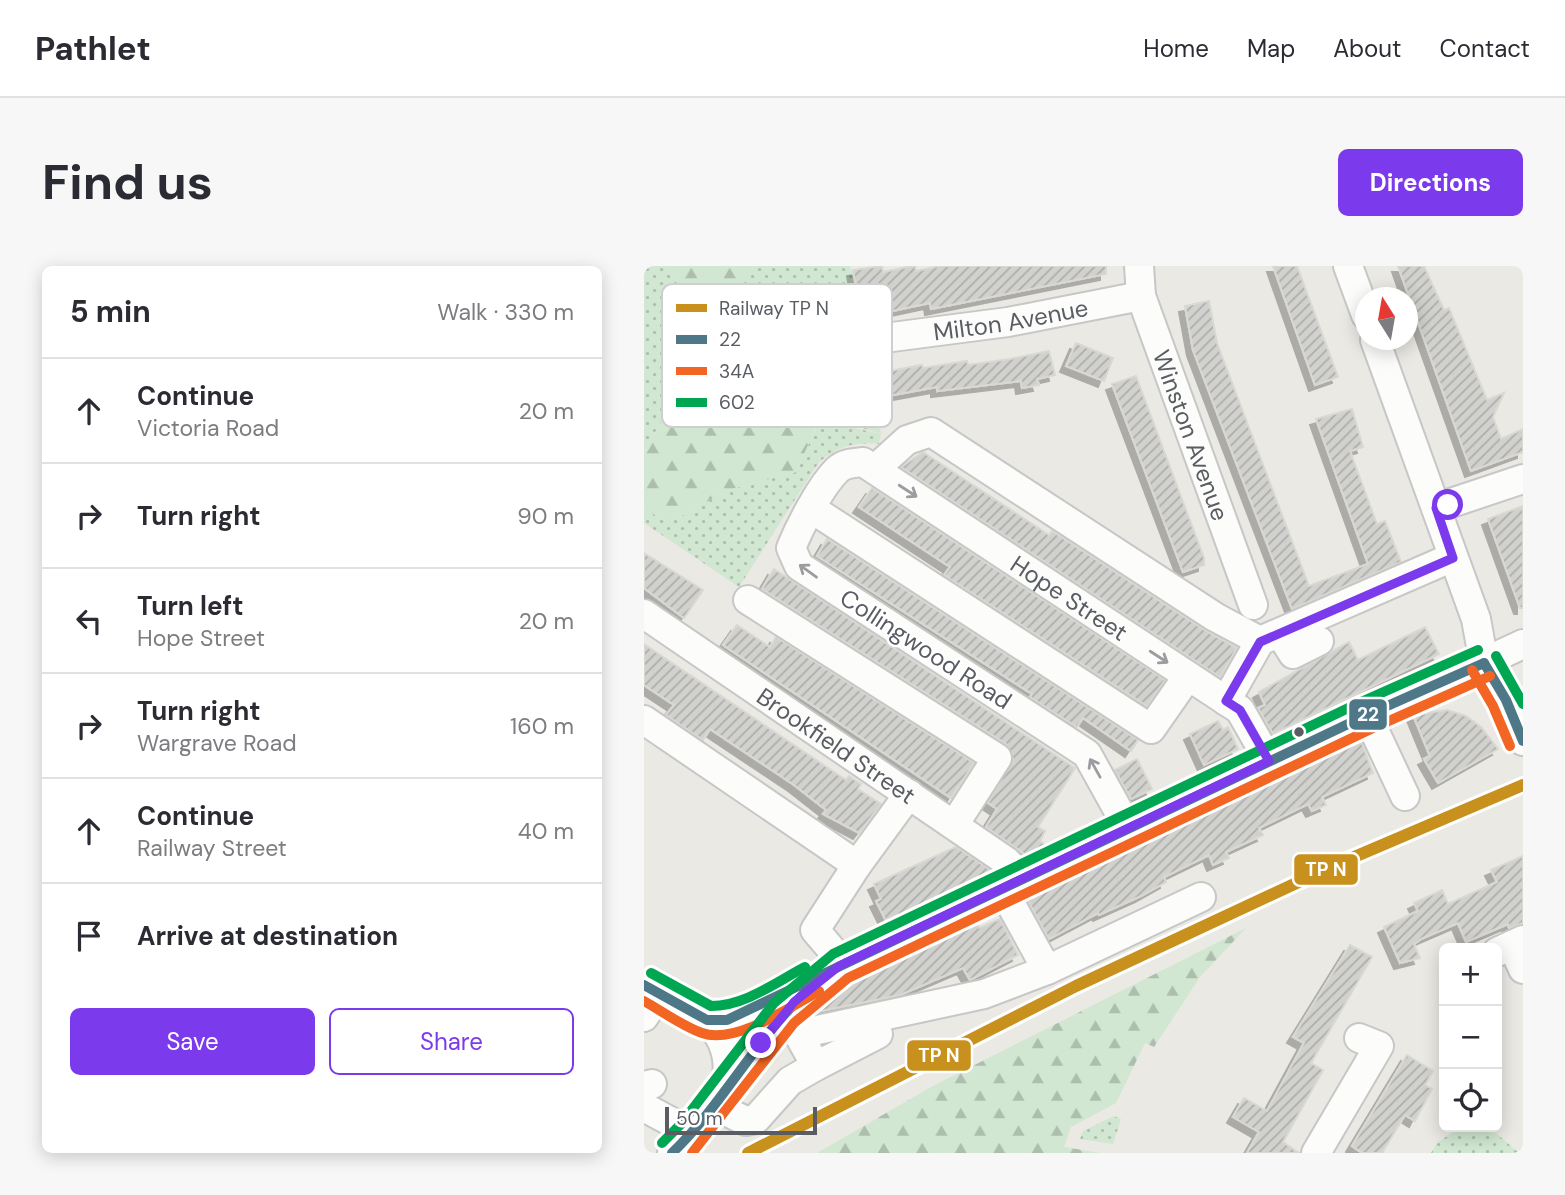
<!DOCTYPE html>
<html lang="en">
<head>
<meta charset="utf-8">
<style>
	:root { --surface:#fff; --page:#f7f7f7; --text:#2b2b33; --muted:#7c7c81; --line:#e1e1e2; --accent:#7c3aed }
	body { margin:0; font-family:"DM Sans",sans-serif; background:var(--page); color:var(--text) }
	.controls { position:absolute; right:21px; bottom:21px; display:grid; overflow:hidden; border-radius:10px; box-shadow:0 4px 18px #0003 }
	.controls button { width:63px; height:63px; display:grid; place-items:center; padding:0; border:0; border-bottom:2px solid var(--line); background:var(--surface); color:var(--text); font:35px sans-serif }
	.compass { position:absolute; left:711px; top:21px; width:63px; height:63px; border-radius:50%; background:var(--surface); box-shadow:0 4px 18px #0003; rotate:349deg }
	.scale { position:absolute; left:21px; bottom:18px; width:152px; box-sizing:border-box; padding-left:7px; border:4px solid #595c62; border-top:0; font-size:19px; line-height:24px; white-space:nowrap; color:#595c62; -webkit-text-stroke:5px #fff; paint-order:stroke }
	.stop { position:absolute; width:21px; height:21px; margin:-16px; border:5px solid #7c3aed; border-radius:50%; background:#fff }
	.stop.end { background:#7c3aed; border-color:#fff; box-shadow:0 2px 7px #0008 }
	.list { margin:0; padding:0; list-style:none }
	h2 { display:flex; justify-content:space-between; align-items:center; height:91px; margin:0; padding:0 28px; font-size:30px }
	h2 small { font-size:23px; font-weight:400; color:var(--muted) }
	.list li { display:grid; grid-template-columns:46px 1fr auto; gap:21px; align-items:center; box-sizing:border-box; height:105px; padding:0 28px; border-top:2px solid var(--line) }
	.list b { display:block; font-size:26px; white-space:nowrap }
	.list p { margin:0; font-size:23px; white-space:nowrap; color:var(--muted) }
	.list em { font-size:23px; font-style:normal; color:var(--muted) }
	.actions { display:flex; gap:14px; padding:21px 28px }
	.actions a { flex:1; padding:16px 0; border:2px solid var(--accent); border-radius:10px; text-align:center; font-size:24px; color:var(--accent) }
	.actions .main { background:var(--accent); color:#fff }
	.icon { flex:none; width:38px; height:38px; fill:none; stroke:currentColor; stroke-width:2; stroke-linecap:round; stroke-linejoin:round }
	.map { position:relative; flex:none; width:879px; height:887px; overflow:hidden; border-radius:10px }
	header { display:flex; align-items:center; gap:42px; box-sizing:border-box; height:98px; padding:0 35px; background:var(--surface); border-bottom:2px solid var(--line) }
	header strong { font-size:33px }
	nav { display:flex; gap:38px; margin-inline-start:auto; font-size:24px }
	.intro { display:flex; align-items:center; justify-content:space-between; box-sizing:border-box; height:168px; padding:0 42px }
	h1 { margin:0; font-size:49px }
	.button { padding:18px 32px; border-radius:10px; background:var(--accent); color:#fff; font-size:24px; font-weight:700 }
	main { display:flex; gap:42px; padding:0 42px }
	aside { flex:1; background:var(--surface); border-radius:10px; box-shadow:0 4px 18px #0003 }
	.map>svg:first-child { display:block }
	.grass { fill:url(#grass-dots) }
	.forest { fill:url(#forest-firs) }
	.building { fill:url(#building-hatch); stroke:#d9d8d3; stroke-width:2; filter:url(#shadow) }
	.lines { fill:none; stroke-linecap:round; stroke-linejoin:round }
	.minor-casing { stroke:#c6c7c6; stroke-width:32 }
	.minor { stroke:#fcfcfb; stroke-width:28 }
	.bus-1-casing { stroke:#fff; stroke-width:16 }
	.bus-2-casing { stroke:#fff; stroke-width:16 }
	.bus-3-casing { stroke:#fff; stroke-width:16 }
	.bus-1 { stroke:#4e7888; stroke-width:10 }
	.bus-2 { stroke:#f26522; stroke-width:10 }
	.bus-3 { stroke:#00a651; stroke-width:10 }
	.rail-1-casing { stroke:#fff; stroke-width:18 }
	.rail-1 { stroke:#c8901d; stroke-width:12 }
	.oneway { stroke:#9a9c9f }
	.route { stroke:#7c3aed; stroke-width:9 }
	.bus-dot { fill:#595c62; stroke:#fff; stroke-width:2.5 }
	.labels { text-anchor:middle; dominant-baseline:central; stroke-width:5; stroke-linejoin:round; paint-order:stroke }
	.street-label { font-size:24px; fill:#595c62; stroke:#fff }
	.key { fill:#fff; stroke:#cdced0; stroke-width:2 }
	.key-label { font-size:19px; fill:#595c62 }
	.line-badge { stroke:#fff; stroke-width:2.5 }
	.badge-label { font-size:19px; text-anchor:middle; font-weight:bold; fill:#fff }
</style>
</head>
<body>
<header>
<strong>Pathlet</strong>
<nav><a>Home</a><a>Map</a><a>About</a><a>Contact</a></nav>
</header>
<div class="intro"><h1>Find us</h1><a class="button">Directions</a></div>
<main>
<aside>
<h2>5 min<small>Walk · 330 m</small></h2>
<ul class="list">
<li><svg class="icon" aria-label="ahead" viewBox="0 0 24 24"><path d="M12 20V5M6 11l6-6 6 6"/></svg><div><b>Continue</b><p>Victoria Road</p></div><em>20 m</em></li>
<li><svg class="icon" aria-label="right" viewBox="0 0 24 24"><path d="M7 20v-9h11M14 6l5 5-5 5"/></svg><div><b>Turn right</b></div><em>90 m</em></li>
<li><svg class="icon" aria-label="left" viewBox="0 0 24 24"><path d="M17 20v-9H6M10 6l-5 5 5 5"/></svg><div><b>Turn left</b><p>Hope Street</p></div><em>20 m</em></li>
<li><svg class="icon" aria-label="right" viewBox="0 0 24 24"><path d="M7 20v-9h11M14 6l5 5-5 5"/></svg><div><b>Turn right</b><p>Wargrave Road</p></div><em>160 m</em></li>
<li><svg class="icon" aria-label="ahead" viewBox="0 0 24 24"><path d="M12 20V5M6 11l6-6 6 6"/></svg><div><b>Continue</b><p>Railway Street</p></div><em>40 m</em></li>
<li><svg class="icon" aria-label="arrive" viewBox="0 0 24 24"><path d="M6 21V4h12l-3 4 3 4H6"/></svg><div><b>Arrive at destination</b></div></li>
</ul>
<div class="actions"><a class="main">Save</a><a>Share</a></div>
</aside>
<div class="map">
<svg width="879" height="887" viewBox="0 0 879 887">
	<defs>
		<pattern id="grass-dots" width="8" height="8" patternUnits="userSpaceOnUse" patternTransform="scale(1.75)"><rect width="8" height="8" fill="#d1e7d1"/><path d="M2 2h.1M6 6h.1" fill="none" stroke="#adbead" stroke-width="1.8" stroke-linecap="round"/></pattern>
		<pattern id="forest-firs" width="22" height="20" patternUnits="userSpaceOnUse" patternTransform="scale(1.75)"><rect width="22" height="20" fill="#d1e7d1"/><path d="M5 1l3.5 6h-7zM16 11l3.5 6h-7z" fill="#adbead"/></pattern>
		<pattern id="building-hatch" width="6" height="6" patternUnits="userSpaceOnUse" patternTransform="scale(1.75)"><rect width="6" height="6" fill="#d1d1ce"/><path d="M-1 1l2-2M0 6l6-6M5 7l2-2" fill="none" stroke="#adadab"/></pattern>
		<filter id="shadow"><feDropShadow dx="-6" dy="6" stdDeviation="0" flood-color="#0004"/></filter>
	</defs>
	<rect width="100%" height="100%" fill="#eae9e4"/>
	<g class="grass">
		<path d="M0 0H25L50 45 109 5 106 0H206L215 30 193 71 148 46 113 50 61 141 25 144 0 184Z"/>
		<path d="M189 157 237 168 235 178C208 176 196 180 175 196L95 321 0 257V243L25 257 84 224 152 206 173 160Z"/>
		<path d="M470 850 477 853 469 878 436 873 439 865Z"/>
		<path d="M817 861H845L875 887H787L794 876Z"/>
	</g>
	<g class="forest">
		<path d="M25 0H106L109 5 91 24 50 45Z"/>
		<path d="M215 30 237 168 209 159H173L152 206 84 224 25 257 0 243V184L25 144 61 141 113 50 148 46 193 71Z"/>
		<path d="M602 662 556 711 510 781 501 777 472 837 427 861 420 881 457 887H173L287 821Z"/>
	</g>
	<g class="building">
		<path d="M238 0 239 6 268 0H271L272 5 296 0H462V8L287 43 286 37 234 48 229 21H212L209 4Z"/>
		<path d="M629 0H653L694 111 671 119Z"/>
		<path d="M754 0H780L800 44 805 42 843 134 860 127 849 151 857 173 879 163V186L827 205Z"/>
		<path d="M565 35 573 77 665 320 724 298 672 153 708 143 719 181 706 185 733 258 741 255 757 296 648 343 549 84 541 40Z"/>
		<path d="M432 77 469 92 460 115 422 100Z"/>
		<path d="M405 85 411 109 393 113 395 119 378 122 377 115 293 125V121L233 132 229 108 278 99 279 102 323 95 324 99 366 93Z"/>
		<path d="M492 110 560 292V299L539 306 468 118Z"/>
		<path d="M279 186 405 269 408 265 562 365 593 382 576 411 257 201Z"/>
		<path d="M228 222 521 414 503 440 300 309 306 301 215 241Z"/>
		<path d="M879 240V342H876L844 253Z"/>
		<path d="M183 273 494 474 487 485 439 452 433 461 386 431 388 428 173 290Z"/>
		<path d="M0 287 59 324 40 352 0 322Z"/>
		<path d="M130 303 431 502 394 561 401 565 396 575 405 582 385 591 342 561 353 543 344 537 369 493 362 478 118 323Z"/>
		<path d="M93 359 126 381 132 371 330 497 307 532 79 379Z"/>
		<path d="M781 361 795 388 629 468 614 442 621 439 615 426 705 376 714 394Z"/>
		<path d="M0 378 202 514 205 510 217 518 214 523 237 538 215 567 179 548 182 544 150 519 66 463 59 474 22 449 30 439 0 419Z"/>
		<path d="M803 444 822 450 837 461 854 483 794 517 780 493 786 490 769 449Z"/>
		<path d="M574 455 579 464 584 461 594 483 560 499 546 468Z"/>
		<path d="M716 472 729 507 678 531 682 539 668 545 664 538 615 562 619 569 582 586 585 592 569 599 565 589 520 611 522 616 497 630 455 649 454 647 405 673 383 633Z"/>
		<path d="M493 493 508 523 487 533 471 504Z"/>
		<path d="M312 581 346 604 343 611 244 659 232 635 237 633 230 618Z"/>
		<path d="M879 590V657L865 662 864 658 822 676 814 657 777 673 770 678 776 692 756 697 740 661 774 645 770 637 798 624 804 638 853 616 847 604Z"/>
		<path d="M356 653 374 689 326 714 319 702 256 729 162 748 177 735 182 726 332 654 335 662Z"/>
		<path d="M706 679 728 691 667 797 679 804 639 876 655 887H603L615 866 589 851 600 832 623 845 660 777 649 771Z"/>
		<path d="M763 789 789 805 781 819 788 823 771 855 761 849 738 887H718L708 880Z"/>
	</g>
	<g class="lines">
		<defs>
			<g id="minor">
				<path id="s1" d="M495 0 497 30 609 339"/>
				<path d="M704 0 722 49"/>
				<path id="s2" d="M233 73 364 56 497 30"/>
				<path d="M731 74 832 353 840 397 862 434 879 475"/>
				<path d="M231 203 263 174 287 166 571 351 616 375 809 291"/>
				<path d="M792 242 879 213"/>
				<path d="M168 243 507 463 544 410"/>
				<path d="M104 334 353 492 310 559"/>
				<path id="s3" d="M0 348 362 595 380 613"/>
				<path d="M636 367 649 388 675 375"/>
				<path d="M582 435 616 375"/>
				<path d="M723 449 761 530"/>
				<path d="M0 454 213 599"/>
				<path id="s4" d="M484 562 443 488 155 300 147 282C156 260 176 221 193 204 200 197 210 197 219 196L596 444 625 495"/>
				<path d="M359 624 403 704"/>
				<path d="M868 679 879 703"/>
				<path d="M853 686 879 674"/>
				<path d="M196 700 188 684 171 664 213 599 265 528"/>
				<path d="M0 719 63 754C83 775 89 799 79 826"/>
				<path d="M0 751 16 726"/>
				<path d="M63 754 74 755 91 751 484 562 879 378"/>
				<path d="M155 768 340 728 403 704 557 631"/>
				<path d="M172 800 234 768"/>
				<path d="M0 820 8 818"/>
				<path d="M69 839 102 855 112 853 146 815 172 800 147 755"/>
				<path d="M0 841 48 867"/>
				<path d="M28 887C82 841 109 767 166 723"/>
				<path d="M672 887 735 780 715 772"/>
			</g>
		</defs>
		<use href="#minor" class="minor-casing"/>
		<use href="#minor" class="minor"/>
		<defs>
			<g id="bus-1">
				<path d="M840 397 862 434 879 475"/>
				<path d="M0 719 63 754H83L723 449 840 397"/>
				<path d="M28 887C80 837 112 772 165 723"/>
			</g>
			<g id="bus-2">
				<path d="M828 404 849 440 866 480"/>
				<path d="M0 735C18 745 38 760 58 767 91 779 146 741 175 725"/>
				<path d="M48 887 150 757 204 712 729 462 846 410"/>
			</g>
			<g id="bus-3">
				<path d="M852 390 879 438"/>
				<path d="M7 707 67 740C101 740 132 716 161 701"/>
				<path d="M18 877 37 858 130 737 189 688 717 436 834 384"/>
			</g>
		</defs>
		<use href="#bus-1" class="bus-1-casing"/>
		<use href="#bus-2" class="bus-2-casing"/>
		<use href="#bus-3" class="bus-3-casing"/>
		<use href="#bus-1" class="bus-1"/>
		<use href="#bus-2" class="bus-2"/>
		<use href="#bus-3" class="bus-3"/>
		<defs>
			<path id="rail-1" d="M104 887 432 720 689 600 879 519"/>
		</defs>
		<use href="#rail-1" class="rail-1-casing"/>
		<use href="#rail-1" class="rail-1"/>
	</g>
	<defs><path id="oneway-shaft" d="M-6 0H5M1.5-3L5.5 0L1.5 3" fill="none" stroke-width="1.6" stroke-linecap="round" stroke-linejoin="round" transform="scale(1.75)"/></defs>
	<g class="oneway">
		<use href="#oneway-shaft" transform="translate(264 225) rotate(33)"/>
		<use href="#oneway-shaft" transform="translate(164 305) rotate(-144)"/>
		<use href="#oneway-shaft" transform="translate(515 391) rotate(33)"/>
		<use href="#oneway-shaft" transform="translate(451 502) rotate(-119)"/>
	</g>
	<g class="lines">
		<path class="route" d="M117 777 150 736 195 700 625 495 596 444 582 435 616 376 809 292 792 242 804 239"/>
	</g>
	<circle class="bus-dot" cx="655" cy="466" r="6"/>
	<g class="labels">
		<g class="street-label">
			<text stroke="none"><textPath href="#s2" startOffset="135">Milton Avenue</textPath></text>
			<text stroke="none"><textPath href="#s1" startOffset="178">Winston Avenue</textPath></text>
			<text stroke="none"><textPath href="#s4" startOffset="814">Hope Street</textPath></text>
			<text transform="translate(282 383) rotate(33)">Collingwood Road</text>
			<text stroke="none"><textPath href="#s3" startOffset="233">Brookfield Street</textPath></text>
		</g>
	</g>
	<rect x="18" y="18" width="230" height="143" rx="10" class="key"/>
	<rect x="32" y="38" width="31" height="8" fill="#c8901d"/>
	<rect x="32" y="69" width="31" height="9" fill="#4e7888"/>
	<rect x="32" y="101" width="31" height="8" fill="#f26522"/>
	<rect x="32" y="132" width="31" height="9" fill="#00a651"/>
	<g class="key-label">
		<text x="75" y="49">Railway TP N</text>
		<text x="75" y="80">22</text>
		<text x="75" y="112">34A</text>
		<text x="75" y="143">602</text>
	</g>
	<g class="line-badge">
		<rect x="704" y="432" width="40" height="33" rx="7" fill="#4e7888"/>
		<rect x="649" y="587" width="66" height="33" rx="7" fill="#c8901d"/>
		<rect x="262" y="773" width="66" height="33" rx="7" fill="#c8901d"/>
	</g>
	<g class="badge-label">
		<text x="724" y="455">22</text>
		<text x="682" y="610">TP N</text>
		<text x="295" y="796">TP N</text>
	</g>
</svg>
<div class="controls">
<button>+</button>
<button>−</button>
<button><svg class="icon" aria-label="locate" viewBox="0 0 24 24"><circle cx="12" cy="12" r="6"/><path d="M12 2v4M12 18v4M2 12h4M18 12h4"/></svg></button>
</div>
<svg class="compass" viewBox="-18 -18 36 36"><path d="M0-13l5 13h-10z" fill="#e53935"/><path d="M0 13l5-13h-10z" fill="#7c7c81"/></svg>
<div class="scale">50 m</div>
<div class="stop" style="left:804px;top:239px"></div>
<div class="stop end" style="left:117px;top:777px"></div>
</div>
</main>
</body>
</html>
